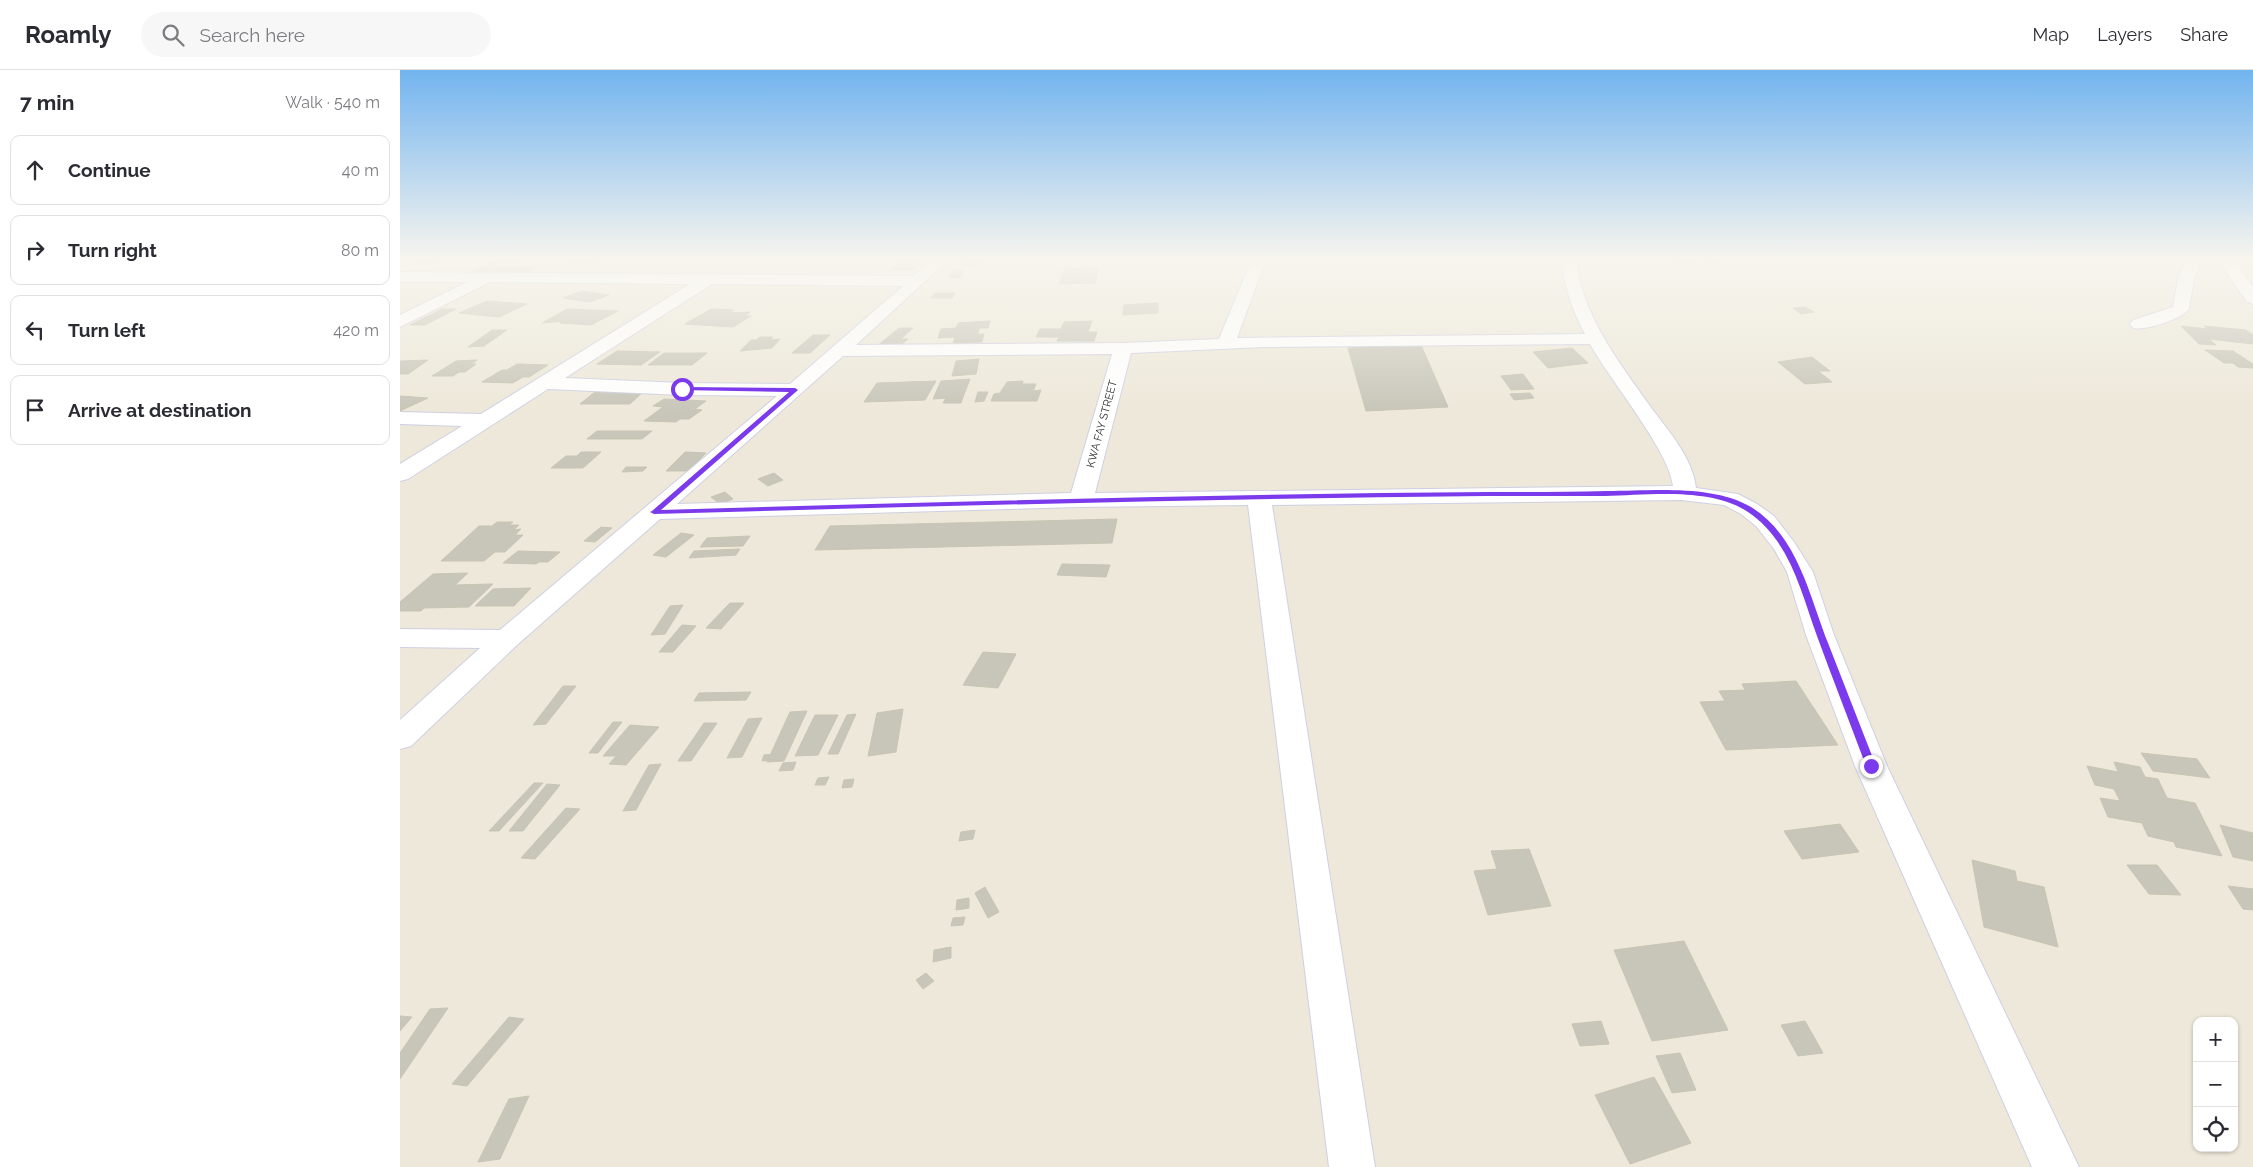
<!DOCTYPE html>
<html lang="en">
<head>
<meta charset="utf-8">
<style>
	:root { --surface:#fff; --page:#f7f7f7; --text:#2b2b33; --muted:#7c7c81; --line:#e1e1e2 }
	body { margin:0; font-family:Raleway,sans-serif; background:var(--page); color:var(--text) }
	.controls { position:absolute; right:15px; bottom:15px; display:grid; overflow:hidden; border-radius:10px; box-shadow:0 1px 4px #0004 }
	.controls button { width:45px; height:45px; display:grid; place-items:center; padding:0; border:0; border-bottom:1px solid var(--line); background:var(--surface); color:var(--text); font:25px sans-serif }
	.stop { position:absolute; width:15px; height:15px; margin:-11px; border:4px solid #7c3aed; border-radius:50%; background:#fff }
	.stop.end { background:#7c3aed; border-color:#fff; box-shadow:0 1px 5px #0008 }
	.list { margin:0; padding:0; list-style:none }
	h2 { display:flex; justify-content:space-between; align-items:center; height:65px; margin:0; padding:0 20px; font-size:21px }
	h2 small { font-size:16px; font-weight:400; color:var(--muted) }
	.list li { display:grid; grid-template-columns:32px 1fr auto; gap:15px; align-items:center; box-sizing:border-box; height:70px; margin:0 10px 10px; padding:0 10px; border:1px solid var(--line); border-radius:10px }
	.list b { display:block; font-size:19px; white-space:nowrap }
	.list em { font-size:16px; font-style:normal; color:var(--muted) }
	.icon { flex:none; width:28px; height:28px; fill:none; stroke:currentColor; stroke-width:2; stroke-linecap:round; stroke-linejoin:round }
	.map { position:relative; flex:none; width:1853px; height:1097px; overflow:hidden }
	header { display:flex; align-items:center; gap:30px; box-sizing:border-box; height:70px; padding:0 25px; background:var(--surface); border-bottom:1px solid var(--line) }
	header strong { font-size:24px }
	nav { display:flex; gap:28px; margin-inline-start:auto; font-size:18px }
	.search { width:350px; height:45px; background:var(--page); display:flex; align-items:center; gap:12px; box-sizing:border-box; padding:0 18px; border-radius:28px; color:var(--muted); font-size:19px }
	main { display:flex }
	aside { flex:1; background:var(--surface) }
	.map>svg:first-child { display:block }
	.building { fill:#c8c5b9; stroke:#c8c5b3 }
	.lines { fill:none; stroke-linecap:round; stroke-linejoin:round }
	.minor-casing { stroke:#cfcfe4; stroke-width:2 }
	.minor { fill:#fff; fill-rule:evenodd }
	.route { fill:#7c3aed }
	.labels { text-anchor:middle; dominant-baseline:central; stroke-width:4.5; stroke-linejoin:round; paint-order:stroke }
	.far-street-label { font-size:11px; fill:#292929; stroke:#fff }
</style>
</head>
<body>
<header>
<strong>Roamly</strong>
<div class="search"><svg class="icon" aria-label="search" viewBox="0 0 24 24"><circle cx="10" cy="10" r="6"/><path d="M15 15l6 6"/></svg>Search here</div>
<nav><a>Map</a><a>Layers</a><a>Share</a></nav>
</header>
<main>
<aside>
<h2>7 min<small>Walk · 540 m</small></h2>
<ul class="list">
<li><svg class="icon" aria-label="ahead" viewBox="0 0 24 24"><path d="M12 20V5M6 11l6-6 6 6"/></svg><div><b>Continue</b></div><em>40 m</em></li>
<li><svg class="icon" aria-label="right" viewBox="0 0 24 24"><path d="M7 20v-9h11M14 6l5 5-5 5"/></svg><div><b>Turn right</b></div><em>80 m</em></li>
<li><svg class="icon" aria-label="left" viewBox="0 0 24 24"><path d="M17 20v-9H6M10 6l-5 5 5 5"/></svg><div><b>Turn left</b></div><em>420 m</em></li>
<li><svg class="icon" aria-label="arrive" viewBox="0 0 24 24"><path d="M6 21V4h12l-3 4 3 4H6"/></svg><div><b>Arrive at destination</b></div></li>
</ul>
</aside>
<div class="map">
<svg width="1853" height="1097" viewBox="0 0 1853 1097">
	<rect width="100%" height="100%" fill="#ede8d9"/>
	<g class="building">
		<path d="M23 189H40L33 193H15Z"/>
		<path d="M58 189H81L75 192 52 191Z"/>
		<path d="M107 189H129L111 194 98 192Z"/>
		<path d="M166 189H212L199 190 191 194H168L177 189Z"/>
		<path d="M503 189H525L513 200H491Z"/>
		<path d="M569 189H584L578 196 562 195Z"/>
		<path d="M1274 189H1320L1316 193 1295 189 1289 195 1271 191Z"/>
		<path d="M1280 189H1321L1318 193 1298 190 1294 195 1276 192Z"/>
		<path d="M91 193H100L94 196 137 197 125 203 73 201Z"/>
		<path d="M498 193 521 194 514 199 491 198Z"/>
		<path d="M699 197 695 213 659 214 664 199Z"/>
		<path d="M552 200H563L561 207 549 208Z"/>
		<path d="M182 221 209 225 190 232 163 228Z"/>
		<path d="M535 223H555L552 228H531Z"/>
		<path d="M87 231 127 234 99 247 59 243Z"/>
		<path d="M758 233V243L723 245 724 235Z"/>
		<path d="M1405 237 1414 242 1401 244 1393 238Z"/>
		<path d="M42 239H56L25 255H10Z"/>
		<path d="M167 239 218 241 191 255 160 253 165 251 142 253Z"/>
		<path d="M311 239 334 240 329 243 350 242 345 246H351L333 257 285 254Z"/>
		<path d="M590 251 588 258H580L577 264H584L582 272 553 273 555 267 538 268 541 259 556 258 558 253Z"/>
		<path d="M692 251 688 262H697L694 271H657L659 267H636L640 259H661L664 252Z"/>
		<path d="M1781 256 1808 259 1804 256 1846 260 1853 265V274L1809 269 1816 275 1799 274Z"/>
		<path d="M499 258H513L501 269H508L499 277 477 276Z"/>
		<path d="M92 260H107L84 276 68 277Z"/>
		<path d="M413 265H430L410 283H392Z"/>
		<path d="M360 267H373L370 270 380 269 372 278 340 281 351 270H356Z"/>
		<path d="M1021 275 1048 337 966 341 948 278Z"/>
		<path d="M1172 278 1188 293 1148 298 1133 282Z"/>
		<path d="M1805 280 1833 281 1853 294V298L1838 297 1833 293H1824Z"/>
		<path d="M217 281 260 282 241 295 197 294Z"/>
		<path d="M264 283H307L292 295H248Z"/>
		<path d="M1412 287 1430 301H1418L1432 312 1405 314 1378 292Z"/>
		<path d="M579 289 576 304 552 306 556 291Z"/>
		<path d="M28 290 8 304H0V291Z"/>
		<path d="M77 290 71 294H76L65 302H59L53 306H32L56 291Z"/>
		<path d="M117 294 148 295 129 307H123L113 313 82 312 102 300H107Z"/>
		<path d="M1123 304 1134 319 1111 320 1101 306Z"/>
		<path d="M570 309 563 327 533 329 541 311Z"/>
		<path d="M536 311 525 330 464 332 477 313Z"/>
		<path d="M623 311 622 314H636L633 321 641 320 637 331H591L594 324 600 323 607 312Z"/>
		<path d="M245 320 230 334H180L196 321Z"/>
		<path d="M578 322H588L584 331 575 332Z"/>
		<path d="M1130 323 1134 328 1114 330 1110 324Z"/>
		<path d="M0 326 28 328 0 341Z"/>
		<path d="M563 327 561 333H543L546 328Z"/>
		<path d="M264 329 306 331 295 339 302 340 289 349H280L276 352 244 351 263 337 253 336Z"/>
		<path d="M197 361H252L242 369H187Z"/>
		<path d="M181 382H201L183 398H151L166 386H177Z"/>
		<path d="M285 382 306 383 288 401H266Z"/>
		<path d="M226 397H247L243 401 222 402Z"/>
		<path d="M374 403 383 410 368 416 358 409Z"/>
		<path d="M325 422 333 429 320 434 311 427Z"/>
		<path d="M717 449 712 473 415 480 430 456Z"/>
		<path d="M97 452H113L109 455H119L114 460 121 459 115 465H123L105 482H95L84 491H41L79 456H92Z"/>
		<path d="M201 457 212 458 195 472 184 471Z"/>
		<path d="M281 463 294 465 266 487 253 485Z"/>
		<path d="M350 466 343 476 300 477 307 468Z"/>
		<path d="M340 479 336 485 289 488 294 481Z"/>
		<path d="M118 481 160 482 148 492H139L136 494 103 493Z"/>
		<path d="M662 494 710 495 706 507 657 505Z"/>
		<path d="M68 503 55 515 93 514 69 537 24 538 21 541H0V532L33 504Z"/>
		<path d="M131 518 114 536H75L93 519Z"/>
		<path d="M330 533H344L321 559 306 558Z"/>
		<path d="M283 535 265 564 251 565 270 536Z"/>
		<path d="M282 555 296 556 273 582H259Z"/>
		<path d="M583 582 616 584 598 618 563 615Z"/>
		<path d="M1396 611 1438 675 1326 680 1300 632 1325 631 1319 621 1345 620 1342 614Z"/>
		<path d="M163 616H176L146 654 133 655Z"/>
		<path d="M351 622 346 630 294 631 299 623Z"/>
		<path d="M503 639 496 682 468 686 477 643Z"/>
		<path d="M407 641 384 691 367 692 390 642Z"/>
		<path d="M456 644 438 684H428L447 645Z"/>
		<path d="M415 645H438L418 685 395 686Z"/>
		<path d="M362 648 342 687 327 688 348 649Z"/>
		<path d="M213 652H222L198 683H189Z"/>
		<path d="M304 653H317L291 691H278Z"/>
		<path d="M230 655 243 656 216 686H203Z"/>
		<path d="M243 656 259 657 226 695 209 694Z"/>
		<path d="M1741 683 1797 689 1810 708 1753 701Z"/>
		<path d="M377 684 375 690 362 691 364 685Z"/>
		<path d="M396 692 393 700 379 701 383 693Z"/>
		<path d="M1714 692 1740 697 1745 707 1758 709 1767 728 1795 733 1822 786 1776 777 1774 772 1748 766 1742 753 1708 747 1700 728 1720 731 1714 719 1695 715 1687 696 1718 702Z"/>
		<path d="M261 694 236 740 223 741 249 695Z"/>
		<path d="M429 707 425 715H415L418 708Z"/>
		<path d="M454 709 452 717 442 718 444 710Z"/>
		<path d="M134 713H143L99 761H89Z"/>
		<path d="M147 714 160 715 123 761H109Z"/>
		<path d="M166 738 180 739 135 789 121 788Z"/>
		<path d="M1440 754 1459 782 1402 789 1384 761Z"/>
		<path d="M1820 755 1853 763V791L1833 787Z"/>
		<path d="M575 760 573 769 559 771 561 762Z"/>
		<path d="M1129 779 1151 836 1088 845 1074 801 1097 799 1091 781Z"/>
		<path d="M1572 790 1615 801 1617 811 1644 817 1658 877 1584 857Z"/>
		<path d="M1727 795H1757L1781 825 1749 824Z"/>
		<path d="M1828 816 1853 819V840L1843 839Z"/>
		<path d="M585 817 599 842 588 848 575 823Z"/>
		<path d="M569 828V838L556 840 557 830Z"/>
		<path d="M565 847 563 855 551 856 553 848Z"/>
		<path d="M1284 871 1328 960 1252 971 1214 880Z"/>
		<path d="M551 877V888L533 892 534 880Z"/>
		<path d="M526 903 534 911 523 919 516 910Z"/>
		<path d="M48 938 0 1009V983L30 939Z"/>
		<path d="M0 946 12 947 0 961Z"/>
		<path d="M109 947 124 949 67 1016 52 1014Z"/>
		<path d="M1201 951 1209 974 1180 976 1172 954Z"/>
		<path d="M1405 951 1423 983 1398 986 1381 955Z"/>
		<path d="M1280 983 1296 1020 1272 1023 1256 986Z"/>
		<path d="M1254 1007 1291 1073 1230 1094 1195 1025Z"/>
		<path d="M129 1026 100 1089 78 1092 109 1029Z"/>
	</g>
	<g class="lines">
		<defs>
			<g id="minor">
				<path d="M533 189H549L456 275 723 273 819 269 852 189H866L837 268 1185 264C1172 240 1164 216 1162 189H1176C1178 196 1178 204 1180 211 1191 256 1221 295 1247 332 1265 357 1293 387 1296 418L1338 424 1357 434 1374 446 1394 472 1413 502 1434 565 1487 696 1679 1097H1632L1455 696 1406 565 1387 502 1374 479 1356 456 1341 444 1324 435 1281 430 872 435 975 1097H929L848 435 681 437 260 449 117 575 11 676 0 679V650L80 578 0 577V559L100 560 377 326 282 325 148 319 8 409 0 411V394L62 356 0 354V342L81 344 290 214 90 212 0 257V245L67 212H0V202L513 206ZM312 214 503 216 390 314 282 313 165 308ZM1190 274C1209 309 1270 382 1273 416L695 423 731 283 864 277ZM712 284 671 423 277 434 443 286Z"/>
				<path d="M1787 189H1801L1794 208 1789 239C1782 249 1745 261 1733 258L1730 254 1733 250 1773 237 1778 208Z"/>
				<path d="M1820 189H1834L1853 217V234L1847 232 1820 193Z"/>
			</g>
		</defs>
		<use href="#minor" class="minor-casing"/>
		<use href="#minor" class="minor"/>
	</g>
	<linearGradient id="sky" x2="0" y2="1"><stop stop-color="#72b4ef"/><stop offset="0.55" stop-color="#f7f5ee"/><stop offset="1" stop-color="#f7f5ee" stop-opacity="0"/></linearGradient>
	<rect width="1853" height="342" fill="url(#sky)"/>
	<path class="route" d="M282 317 395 318 398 320 261 440C537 432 813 424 1089 422 1128 422 1168 422 1207 421 1250 421 1312 414 1351 437 1398 466 1409 525 1428 573 1444 614 1460 655 1476 696L1471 700 1466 696C1450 653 1433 610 1417 566 1401 522 1390 470 1348 442 1311 417 1248 425 1205 426 1166 426 1126 426 1087 426 809 429 532 436 254 444L250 442 252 441 389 322 280 320Z"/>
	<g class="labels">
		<g class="far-street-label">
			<text transform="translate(702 354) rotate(-75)">KWA FAY STREET</text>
		</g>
	</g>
</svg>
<div class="controls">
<button>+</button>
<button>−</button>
<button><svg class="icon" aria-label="locate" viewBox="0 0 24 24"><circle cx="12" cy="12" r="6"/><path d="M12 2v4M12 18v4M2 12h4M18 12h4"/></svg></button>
</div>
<div class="stop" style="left:282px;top:319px"></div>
<div class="stop end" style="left:1471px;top:696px"></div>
</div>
</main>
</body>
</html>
